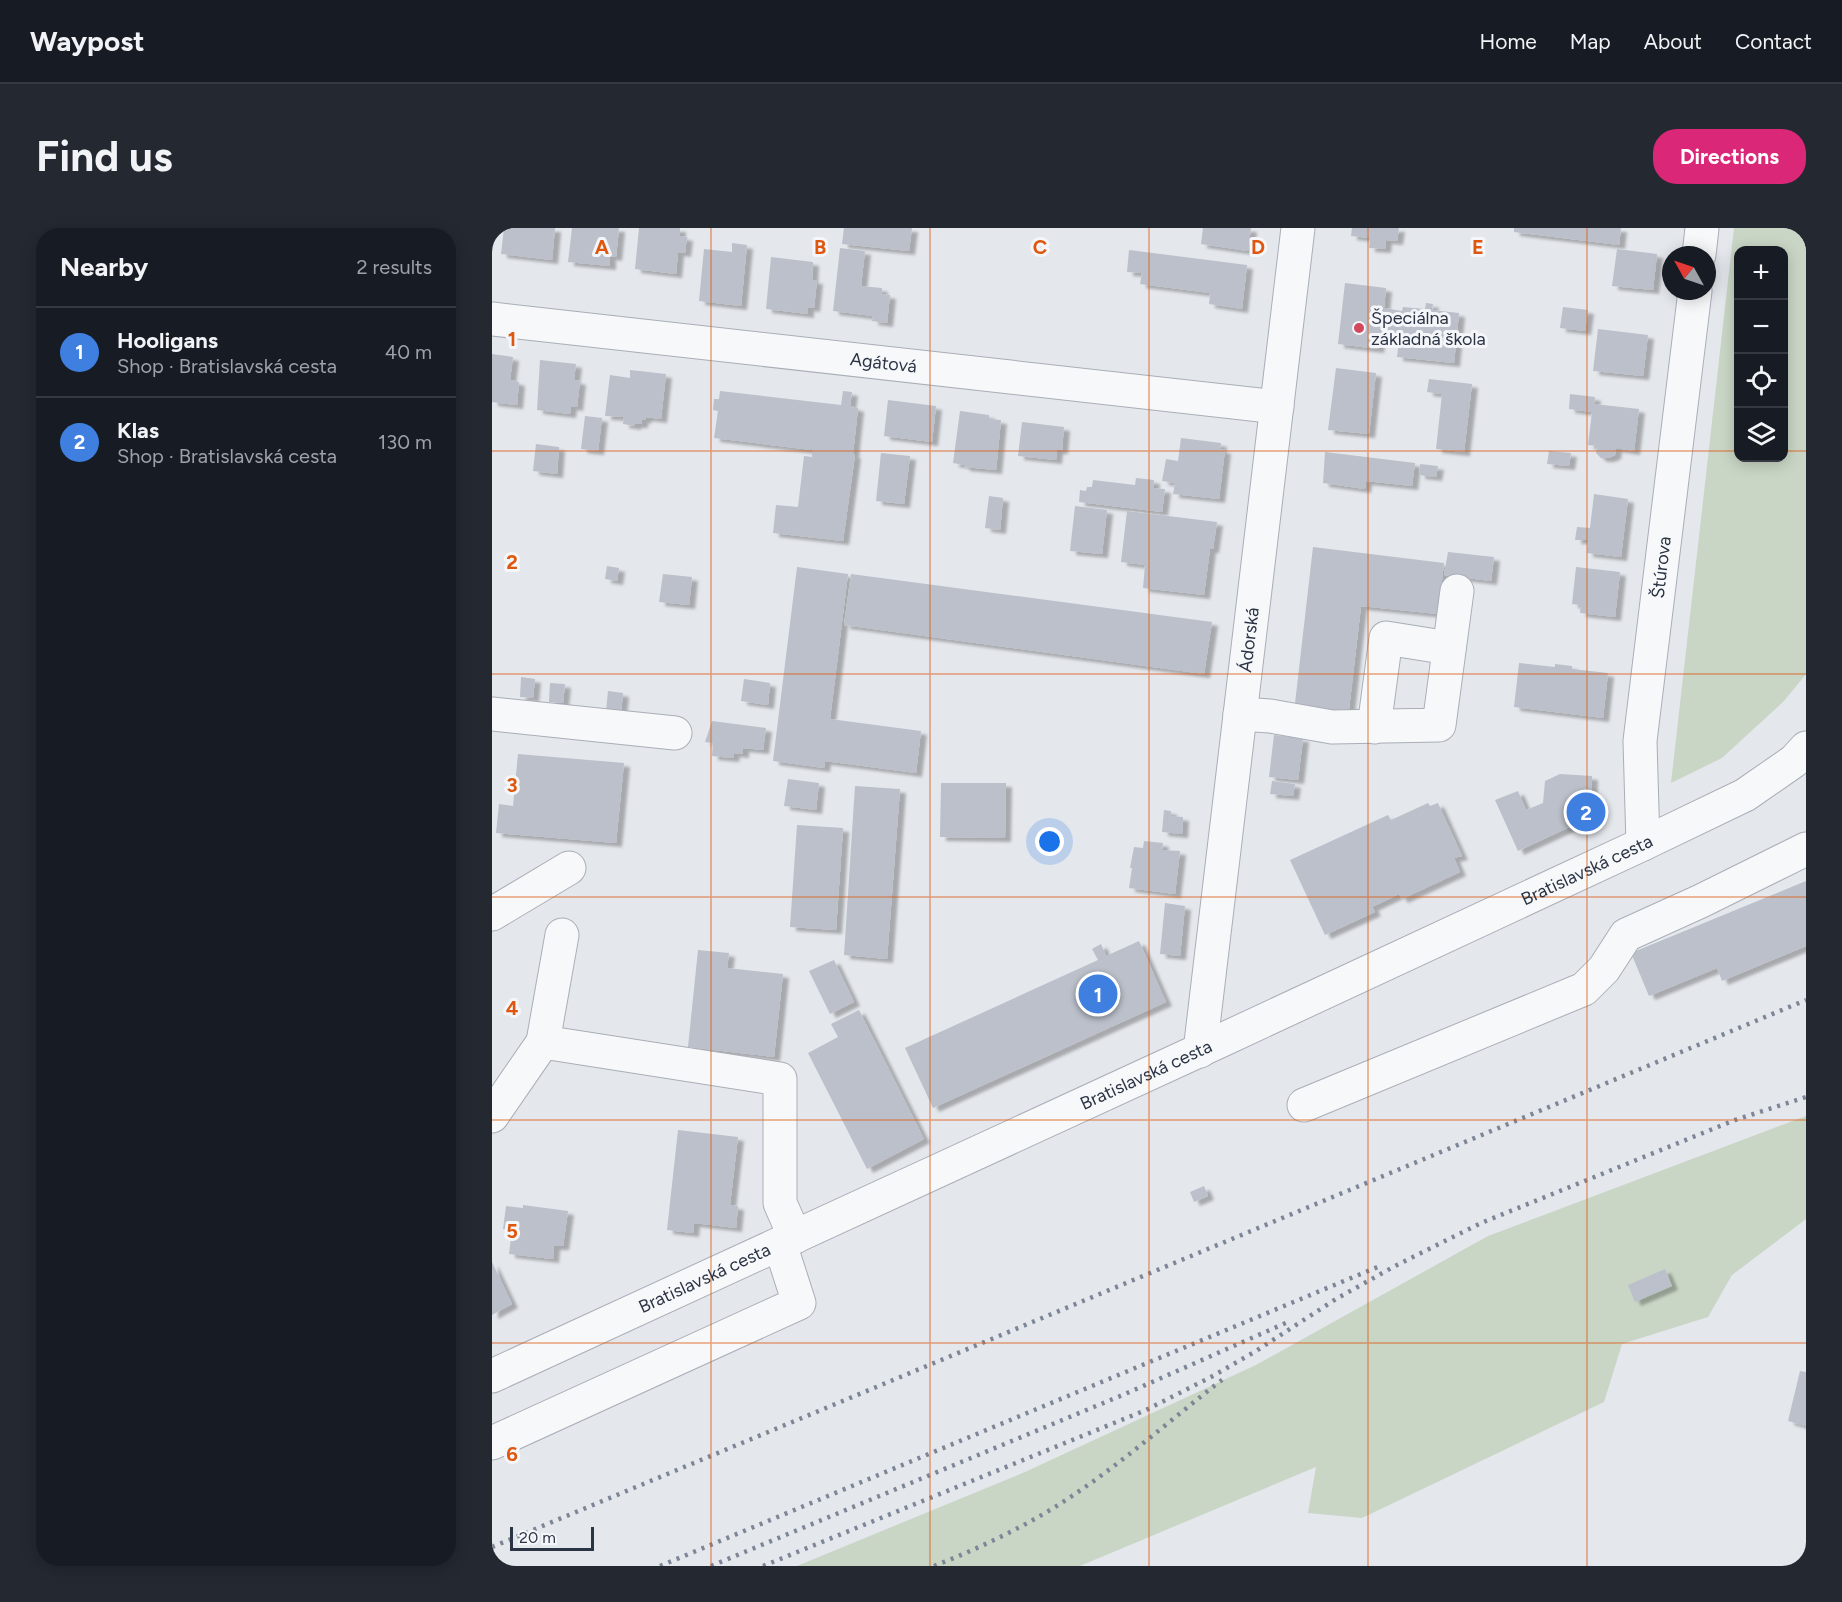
<!DOCTYPE html>
<html lang="en">
<head>
<meta charset="utf-8">
<style>
	:root { --surface:#171b24; --page:#242831; --text:#f1f3f6; --muted:#9ea1a6; --line:#363941; --accent:#db2777 }
	body { margin:0; font-family:Figtree,sans-serif; background:var(--page); color:var(--text) }
	.controls { position:absolute; right:18px; top:18px; display:grid; overflow:hidden; border-radius:12px; box-shadow:0 3px 15px #0003 }
	.controls button { width:54px; height:54px; display:grid; place-items:center; padding:0; border:0; border-bottom:2px solid var(--line); background:var(--surface); color:var(--text); font:30px sans-serif }
	.compass { position:absolute; left:1170px; top:18px; width:54px; height:54px; border-radius:50%; background:var(--surface); box-shadow:0 3px 15px #0003; rotate:310deg }
	.scale { position:absolute; left:18px; bottom:15px; width:84px; box-sizing:border-box; padding-left:6px; border:3px solid #2b3445; border-top:0; font-size:16px; line-height:21px; white-space:nowrap; color:#2b3445; -webkit-text-stroke:4px #f4f6f9; paint-order:stroke }
	.you { position:absolute; left:558px; top:614px; width:21px; height:21px; margin:-15px; border:4px solid #fff; border-radius:50%; background:#1a73e8; box-shadow:0 0 0 9px #1a73e833 }
	.badge { display:grid; place-items:center; width:39px; height:39px; border-radius:50%; background:var(--accent); color:#fff; font-size:20px; font-weight:700 }
	.pin { position:absolute; translate:-50% -50%; border:3px solid #fff; box-shadow:0 2px 6px #0006 }
	.list { margin:0; padding:0; list-style:none }
	h2 { display:flex; justify-content:space-between; align-items:center; height:78px; margin:0; padding:0 24px; font-size:26px }
	h2 small { font-size:20px; font-weight:400; color:var(--muted) }
	.list li { display:grid; grid-template-columns:39px 1fr auto; gap:18px; align-items:center; box-sizing:border-box; height:90px; padding:0 24px; border-top:2px solid var(--line) }
	.list b { display:block; font-size:22px; white-space:nowrap }
	.list p { margin:0; font-size:20px; white-space:nowrap; color:var(--muted) }
	.list em { font-size:20px; font-style:normal; color:var(--muted) }
	.icon { flex:none; width:33px; height:33px; fill:none; stroke:currentColor; stroke-width:2; stroke-linecap:round; stroke-linejoin:round }
	.map { position:relative; flex:none; width:1314px; height:1338px; overflow:hidden; border-radius:24px }
	header { display:flex; align-items:center; gap:36px; box-sizing:border-box; height:84px; padding:0 30px; background:var(--surface); border-bottom:2px solid var(--line) }
	header strong { font-size:28px }
	nav { display:flex; gap:33px; margin-inline-start:auto; font-size:21px }
	.intro { display:flex; align-items:center; justify-content:space-between; box-sizing:border-box; height:144px; padding:0 36px }
	h1 { margin:0; font-size:42px }
	.button { padding:15px 27px; border-radius:24px; background:var(--accent); color:#fff; font-size:21px; font-weight:700 }
	main { display:flex; gap:36px; padding:0 36px }
	aside { flex:1; background:var(--surface); border-radius:24px; box-shadow:0 3px 15px #0003 }
	.map>svg:first-child { display:block }
	.green { fill:#c9d6c5; fill-rule:evenodd }
	.building { fill:#bbc0ca; filter:url(#shadow) }
	.lines { fill:none; stroke-linecap:round; stroke-linejoin:round }
	.minor-casing { stroke:#a9aeb7; stroke-width:35 }
	.minor { stroke:#f7f8fa; stroke-width:33 }
	.rail { stroke:#7d8696; stroke-width:4.5; stroke-dasharray:3 6; stroke-linecap:butt }
	.grid { fill:none; stroke:#df570f; stroke-width:1.5; stroke-opacity:0.55 }
	.poi-dot { fill:#d1495b; stroke:#f4f6f9; stroke-width:2 }
	.labels { text-anchor:middle; dominant-baseline:central; stroke-width:6; stroke-linejoin:round; paint-order:stroke }
	.poi-label { font-size:18px; fill:#2b3445; stroke:#f4f6f9; text-anchor:start }
	.street-label { font-size:18px; fill:#2b3445; stroke:#f4f6f9 }
	.grid-label { font-size:20px; text-anchor:middle; font-weight:bold; fill:#df570f; stroke:#f4f6f9; stroke-width:6; stroke-linejoin:round; paint-order:stroke }
</style>
</head>
<body>
<header>
<strong>Waypost</strong>
<nav><a>Home</a><a>Map</a><a>About</a><a>Contact</a></nav>
</header>
<div class="intro"><h1>Find us</h1><a class="button">Directions</a></div>
<main>
<aside>
<h2>Nearby<small>2 results</small></h2>
<ul class="list">
<li><span class="badge" style="background:#3f7fe0">1</span><div><b>Hooligans</b><p>Shop · Bratislavská cesta</p></div><em>40 m</em></li>
<li><span class="badge" style="background:#3f7fe0">2</span><div><b>Klas</b><p>Shop · Bratislavská cesta</p></div><em>130 m</em></li>
</ul>
</aside>
<div class="map">
<svg width="1314" height="1338" viewBox="0 0 1314 1338">
	<defs>
		<filter id="shadow"><feDropShadow dx="6" dy="4" stdDeviation="1.5" flood-color="#0004"/></filter>
	</defs>
	<rect width="100%" height="100%" fill="#e4e7ec"/>
	<g class="green">
		<path d="M1242 0H1314V446L1292 473 1230 530 1179 555ZM1246 22H1292V230H1246Z"/>
		<path d="M1314 888V991L1240 1047 1216 1089 1130 1116 1112 1174 870 1290 816 1285 824 1239 588 1338H305L533 1244 764 1137 996 1008Z"/>
	</g>
	<g class="building">
		<path d="M12 0H63L60 32 9 26Z"/>
		<path d="M80 0H127L124 29 118 28V38L76 34Z"/>
		<path d="M147 0H188V8L195 9 193 25 186 24 184 46 143 41Z"/>
		<path d="M352 0H420L417 23 350 16Z"/>
		<path d="M711 0H759L756 23 709 16Z"/>
		<path d="M860 0H907L905 13 894 12 893 21 877 20 878 10 859 8Z"/>
		<path d="M1022 0H1129L1127 17 1022 4Z"/>
		<path d="M240 15 255 17 249 78 207 73 212 21 240 24Z"/>
		<path d="M348 20 373 23 369 58 390 60V66L398 67 395 95 380 93 381 88 341 83Z"/>
		<path d="M1125 21 1165 26 1161 62 1120 58Z"/>
		<path d="M637 22 755 37 750 81 717 76 718 65 648 56 650 45 635 44Z"/>
		<path d="M279 29 321 34 320 52H325L322 80 316 79V86L274 81Z"/>
		<path d="M853 55 894 60 892 80 910 83 911 79 933 81 934 75 941 76 940 82 967 85 962 135 905 129 907 112 888 110 886 121 846 116Z"/>
		<path d="M1071 79 1096 82 1093 103 1068 100Z"/>
		<path d="M1106 101 1156 107 1151 148 1101 143Z"/>
		<path d="M0 126 21 129 18 152 27 154 25 177 0 174Z"/>
		<path d="M48 132 84 136 82 152 88 153 85 179 79 178 78 186 45 182Z"/>
		<path d="M844 140 884 145 877 206 836 202Z"/>
		<path d="M138 142 174 146 169 191 154 189 153 192 150 191V196H143V198L131 196 132 189 113 188 118 147 138 150Z"/>
		<path d="M937 151 980 156 972 224 944 221 950 166 935 164Z"/>
		<path d="M228 163 349 177 351 163 360 164 358 178 366 180 361 226 363 227 351 313 281 305 284 277 306 279 312 228 320 229V222L222 210 226 183 221 182 222 171H227Z"/>
		<path d="M1078 166 1103 169 1102 176 1147 181 1142 223 1124 220 1123 227 1117 230H1109L1104 225 1105 218 1096 217 1100 184 1077 181Z"/>
		<path d="M396 172 444 178 440 214 392 208Z"/>
		<path d="M468 183 497 187V191L509 192 504 242 472 239V237L461 235Z"/>
		<path d="M93 188 110 190 106 223 89 221Z"/>
		<path d="M530 194 572 199 570 222H565L564 232 526 228Z"/>
		<path d="M689 210 729 215 728 221 733 222 727 271 681 266 683 255 670 253 674 231 686 233Z"/>
		<path d="M44 216 67 219 65 246 41 243Z"/>
		<path d="M1057 223 1079 225 1077 238 1055 236Z"/>
		<path d="M833 224 923 235 920 258 874 253 873 261 831 255Z"/>
		<path d="M389 225 418 228 412 276 384 273Z"/>
		<path d="M928 236 946 238 944 249 927 247Z"/>
		<path d="M644 250 662 252 661 260 673 261 670 284 587 274 588 262 594 263 595 259H600L601 252 643 257Z"/>
		<path d="M1102 266 1136 271 1129 329 1095 325 1096 312H1083L1085 299 1098 300Z"/>
		<path d="M497 268 511 270 508 302 493 300Z"/>
		<path d="M583 278 615 282 610 326 578 323Z"/>
		<path d="M635 283 725 294 721 321H718L712 367 651 360 653 337 629 334Z"/>
		<path d="M821 319 952 335 946 386 869 378 856 490 802 484Z"/>
		<path d="M956 324 1002 329 999 353 952 347Z"/>
		<path d="M115 338 127 340 125 353 113 351Z"/>
		<path d="M305 339 356 346 338 491 429 503 424 545 333 533 332 540 281 533Z"/>
		<path d="M1084 339 1128 344 1123 389 1088 385 1089 377 1080 376Z"/>
		<path d="M171 346 200 349 197 377 167 374Z"/>
		<path d="M359 346 720 394 712 446 352 397Z"/>
		<path d="M1027 435 1063 439V436L1080 438V441L1116 445 1111 490 1022 479Z"/>
		<path d="M29 449 43 451 41 470 28 469Z"/>
		<path d="M252 451 278 455 276 477 249 473Z"/>
		<path d="M58 455 73 456 71 475 57 474Z"/>
		<path d="M116 463 131 465 129 484 114 483Z"/>
		<path d="M220 493 274 500 271 522 251 520V526L242 525 241 530 220 528 221 515 213 514Z"/>
		<path d="M782 507 811 510 806 552 777 549Z"/>
		<path d="M26 526 132 535 124 615 4 605 7 576 21 578Z"/>
		<path d="M1068 546 1100 548 1099 575 1102 577V592L1088 598 1084 596 1026 623 1003 572 1026 563 1034 582 1051 575 1053 553Z"/>
		<path d="M296 551 327 555 324 582 292 578Z"/>
		<path d="M780 553 803 556 801 568 778 566Z"/>
		<path d="M449 555H514L513 610 448 609Z"/>
		<path d="M363 558 408 561 395 731 352 727Z"/>
		<path d="M936 575 938 578 946 575 970 628 962 630 968 644 910 671 907 666 880 679 883 684 833 707 798 632 896 587 899 592Z"/>
		<path d="M672 582 679 583V588L691 589 690 606 670 604Z"/>
		<path d="M305 597 351 600 344 702 298 699Z"/>
		<path d="M652 613 671 615 670 622 688 623 683 666 637 660 640 640H638L642 619 651 620Z"/>
		<path d="M1314 653V718L1230 753 1225 740 1157 768 1139 725Z"/>
		<path d="M673 675 693 678 688 728 668 726Z"/>
		<path d="M647 713 674 774 441 880 413 820 606 732 600 721 609 716 614 728Z"/>
		<path d="M206 722 237 725 235 740 291 746 282 829 196 819Z"/>
		<path d="M342 732 362 774 338 786 317 743Z"/>
		<path d="M367 782 432 911 375 941 316 825 346 809 339 796Z"/>
		<path d="M186 902 246 909 238 977 246 978 244 1000 202 995 201 1005 175 1002Z"/>
		<path d="M712 958 716 968 702 974 698 964Z"/>
		<path d="M31 977 76 983 71 1018H62L61 1031 17 1026 20 1002 11 1001 14 978 31 980Z"/>
		<path d="M0 1034 20 1076 0 1087Z"/>
		<path d="M1173 1041 1180 1058 1143 1074 1136 1057Z"/>
		<path d="M1308 1143 1314 1144V1198L1296 1193Z"/>
	</g>
	<g class="lines">
		<defs>
			<g id="minor">
				<path d="M1207 27 1210 0"/>
				<path id="s1" d="M0 91 785 179"/>
				<path d="M0 486 183 505"/>
				<path d="M748 486 778 488 840 499 947 497 965 363"/>
				<path d="M882 499 894 410 957 420"/>
				<path id="s2" d="M1151 616 1148 513 1203 63"/>
				<path d="M0 686 77 640"/>
				<path d="M51 814 70 707"/>
				<path id="s3" d="M708 823 806 0"/>
				<path d="M812 877 1092 761 1112 741 1134 707 1209 673 1314 621"/>
				<path d="M0 888 51 814 288 851V975L303 1009"/>
				<path id="s4" d="M0 1148 730 812 1151 616 1253 567 1302 533 1314 520"/>
				<path d="M0 1215 307 1075 288 1016"/>
			</g>
		</defs>
		<use href="#minor" class="minor-casing"/>
		<use href="#minor" class="minor"/>
		<g class="rail">
			<path d="M0 1319 1314 772"/>
			<path d="M168 1338 888 1038"/>
			<path d="M219 1338 633 1166 796 1094"/>
			<path d="M271 1338 654 1182 719 1149 764 1123 844 1071 903 1038 989 995 1243 892 1314 869"/>
			<path d="M442 1338C490 1319 537 1297 580 1268 634 1232 683 1188 735 1148"/>
		</g>
	</g>
	<path class="grid" d="M219 0V1338M438 0V1338M657 0V1338M876 0V1338M1095 0V1338M0 223H1246M1292 223H1314M0 446H1314M0 669H1314M0 892H1314M0 1115H1314"/>
	<circle class="poi-dot" cx="867" cy="100" r="6"/>
	<g class="labels">
		<g class="poi-label">
			<text x="879" y="90">Špeciálna<tspan x="879" dy="21">základná škola</tspan></text>
		</g>
		<g class="street-label">
			<text stroke="none"><textPath href="#s1" startOffset="394">Agátová</textPath></text>
			<text stroke="none"><textPath href="#s2" startOffset="278">Štúrova</textPath></text>
			<text stroke="none"><textPath href="#s3" startOffset="414">Ádorská</textPath></text>
			<text stroke="none"><textPath href="#s4" startOffset="1206">Bratislavská cesta</textPath></text>
			<text stroke="none"><textPath href="#s4" startOffset="720">Bratislavská cesta</textPath></text>
			<text stroke="none"><textPath href="#s4" startOffset="234">Bratislavská cesta</textPath></text>
		</g>
	</g>
	<g class="grid-label">
		<text x="110" y="26">A</text>
		<text x="328" y="26">B</text>
		<text x="548" y="26">C</text>
		<text x="766" y="26">D</text>
		<text x="986" y="26">E</text>
		<text x="20" y="118">1</text>
		<text x="20" y="341">2</text>
		<text x="20" y="564">3</text>
		<text x="20" y="787">4</text>
		<text x="20" y="1010">5</text>
		<text x="20" y="1233">6</text>
	</g>
</svg>
<div class="controls">
<button>+</button>
<button>−</button>
<button><svg class="icon" aria-label="locate" viewBox="0 0 24 24"><circle cx="12" cy="12" r="6"/><path d="M12 2v4M12 18v4M2 12h4M18 12h4"/></svg></button>
<button><svg class="icon" aria-label="layers" viewBox="0 0 24 24"><path d="M12 4l9 5-9 5-9-5zM3 14l9 5 9-5"/></svg></button>
</div>
<svg class="compass" viewBox="-18 -18 36 36"><path d="M0-13l5 13h-10z" fill="#e53935"/><path d="M0 13l5-13h-10z" fill="#9ea1a6"/></svg>
<div class="scale">20 m</div>
<div class="you"></div>
<div class="pin badge" style="left:606px;top:766px;background:#3f7fe0">1</div>
<div class="pin badge" style="left:1094px;top:584px;background:#3f7fe0">2</div>
</div>
</main>
</body>
</html>
